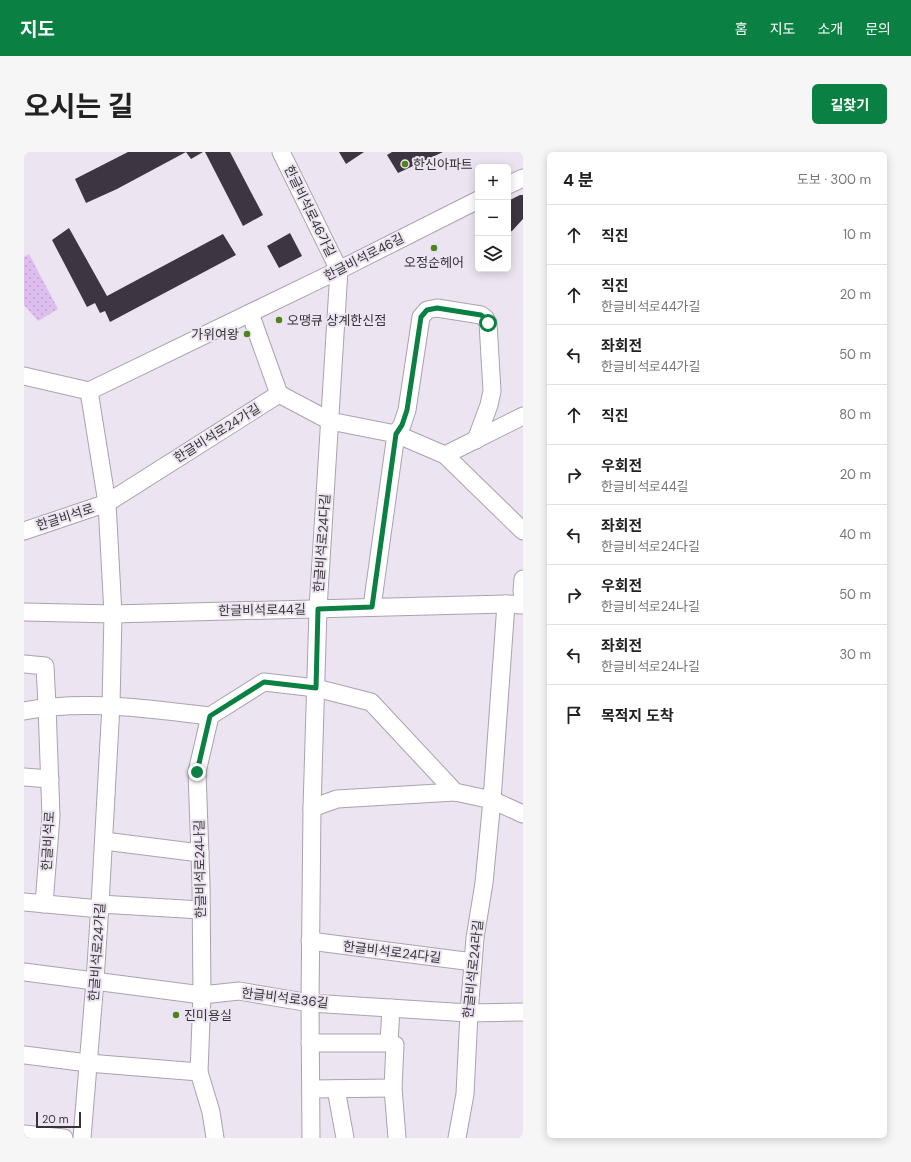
<!DOCTYPE html>
<html lang="ko">
<head>
<meta charset="utf-8">
<style>
	:root { --surface:#fff; --page:#f6f6f6; --text:#222; --muted:#767676; --line:#e0e0e0; --accent:#0b8043 }
	body { margin:0; font-family:"DM Sans","Noto Sans KR",sans-serif; background:var(--page); color:var(--text) }
	.controls { position:absolute; right:12px; top:12px; display:grid; overflow:hidden; border-radius:6px; box-shadow:0 2px 10px #0003 }
	.controls button { width:36px; height:36px; display:grid; place-items:center; padding:0; border:0; border-bottom:1px solid var(--line); background:var(--surface); color:var(--text); font:20px sans-serif }
	.scale { position:absolute; left:12px; bottom:10px; width:45px; box-sizing:border-box; padding-left:4px; border:2px solid #373438; border-top:0; font-size:11px; line-height:14px; white-space:nowrap; color:#373438; -webkit-text-stroke:3px #ece4f0; paint-order:stroke }
	.stop { position:absolute; width:12px; height:12px; margin:-9px; border:3px solid #0b8043; border-radius:50%; background:#fff }
	.stop.end { background:#0b8043; border-color:#fff; box-shadow:0 1px 4px #0008 }
	.list { margin:0; padding:0; list-style:none }
	h2 { display:flex; justify-content:space-between; align-items:center; height:52px; margin:0; padding:0 16px; font-size:17px }
	h2 small { font-size:13px; font-weight:400; color:var(--muted) }
	.list li { display:grid; grid-template-columns:26px 1fr auto; gap:12px; align-items:center; box-sizing:border-box; height:60px; padding:0 16px; border-top:1px solid var(--line) }
	.list b { display:block; font-size:15px; white-space:nowrap }
	.list p { margin:0; font-size:13px; white-space:nowrap; color:var(--muted) }
	.list em { font-size:13px; font-style:normal; color:var(--muted) }
	.icon { flex:none; width:22px; height:22px; fill:none; stroke:currentColor; stroke-width:2; stroke-linecap:round; stroke-linejoin:round }
	.map { position:relative; flex:none; width:499px; height:986px; overflow:hidden; border-radius:6px }
	header { display:flex; align-items:center; gap:24px; box-sizing:border-box; height:56px; padding:0 20px; background:var(--accent); color:#fff }
	header strong { font-size:19px }
	nav { display:flex; gap:22px; margin-inline-start:auto; font-size:14px }
	.intro { display:flex; align-items:center; justify-content:space-between; box-sizing:border-box; height:96px; padding:0 24px }
	h1 { margin:0; font-size:28px }
	.button { padding:10px 18px; border-radius:6px; background:var(--accent); color:#fff; font-size:14px; font-weight:700 }
	main { display:flex; gap:24px; padding:0 24px }
	aside { flex:1; background:var(--surface); border-radius:6px; box-shadow:0 2px 10px #0003 }
	.map>svg:first-child { display:block }
	.park { fill:url(#park-dots) }
	.building { fill:#3d3640 }
	.lines { fill:none; stroke-linecap:round; stroke-linejoin:round }
	.minor-casing { stroke:#aaa2ae; stroke-width:19 }
	.minor { stroke:#fff; stroke-width:17 }
	.route { stroke:#0b8043; stroke-width:5 }
	.poi-dot { fill:#4f841c; stroke:#ece4f0; stroke-width:1.5 }
	.labels { text-anchor:middle; dominant-baseline:central; stroke-width:4; stroke-linejoin:round; paint-order:stroke }
	.poi-label { font-size:13px; fill:#373438; stroke:#ece4f0; text-anchor:start }
	.street-label { font-size:13px; fill:#373438; stroke:#ece4f0 }
</style>
</head>
<body>
<header>
<strong>지도</strong>
<nav><a>홈</a><a>지도</a><a>소개</a><a>문의</a></nav>
</header>
<div class="intro"><h1>오시는 길</h1><a class="button">길찾기</a></div>
<main>
<div class="map">
<svg width="499" height="986" viewBox="0 0 499 986">
	<defs>
		<pattern id="park-dots" width="8" height="8" patternUnits="userSpaceOnUse"><rect width="8" height="8" fill="#ddbeef"/><path d="M2 2h.1M6 6h.1" fill="none" stroke="#bea4ce" stroke-width="1.8" stroke-linecap="round"/></pattern>
	</defs>
	<rect width="100%" height="100%" fill="#ece4f0"/>
	<path class="park" d="M5 102 34 157 14 169 0 153V105Z"/>
	<g class="building">
		<path d="M104 0H179L167 7 162 0 93 37 62 51 51 27Z"/>
		<path d="M181 0H206L239 63 219 74Z"/>
		<path d="M315 0H340L322 12Z"/>
		<path d="M368 0H419L374 21 363 3Z"/>
		<path d="M496 43H499V67L488 79 484 80V49Z"/>
		<path d="M45 76 83 144 199 82 212 103 86 170 81 159 76 161 71 151 63 155 28 88Z"/>
		<path d="M266 81 278 104 255 116 243 94Z"/>
	</g>
	<g class="lines">
		<defs>
			<g id="minor">
				<path d="M257 0 315 118 294 457 288 656 286 851 287 986"/>
				<path d="M484 33 499 26"/>
				<path d="M226 161 255 242"/>
				<path d="M0 224 65 239 315 118 454 48"/>
				<path d="M421 303 499 379"/>
				<path d="M0 379 83 351 255 242 306 269 372 282 421 303 499 264"/>
				<path d="M499 427 498 438 499 448"/>
				<path d="M348 455 372 282 378 273 383 258 397 165 403 158 413 156 457 163 461 166 464 171 468 239 465 253 452 288"/>
				<path d="M0 460 89 462 482 452 499 453"/>
				<path d="M0 512 21 514 23 554 27 664 20 752"/>
				<path d="M0 559C61 547 124 557 186 564"/>
				<path d="M0 625 26 627"/>
				<path d="M288 656 313 647 431 640"/>
				<path d="M80 689 176 701"/>
				<path d="M0 750 76 757"/>
				<path d="M76 752 177 758"/>
				<path d="M286 789 449 810"/>
				<path d="M0 820 178 843 215 839 286 851 445 861 499 860"/>
				<path d="M286 891H365L371 893 369 936 373 986"/>
				<path d="M365 891 367 856"/>
				<path d="M0 903 64 911 175 920"/>
				<path d="M287 937 369 936"/>
				<path d="M312 937 321 986"/>
				<path d="M0 982 40 986"/>
				<path d="M58 986 71 829 76 752 87 553 89 462 83 351 65 239"/>
				<path d="M191 986 187 960 175 920 178 843 177 732 173 620 186 564 240 530 292 536 347 550 431 640 468 648 499 662"/>
				<path d="M433 986 441 942 445 861 451 786 460 731 468 648 482 452"/>
			</g>
		</defs>
		<use href="#minor" class="minor-casing"/>
		<use href="#minor" class="minor"/>
	</g>
	<g class="lines">
		<path class="route" d="M173 620 186 564 240 530 292 536 294 457 348 455 372 282 378 273 383 258 397 165 403 158 413 156 457 163 461 166 464 171"/>
	</g>
	<g class="poi-dot">
		<circle cx="381" cy="12" r="4"/>
		<circle cx="410" cy="96" r="4"/>
		<circle cx="255" cy="168" r="4"/>
		<circle cx="223" cy="182" r="4"/>
		<circle cx="152" cy="863" r="4"/>
	</g>
	<g class="labels">
		<g class="poi-label">
			<text x="389" y="12">한신아파트</text>
			<text x="410" y="110" text-anchor="middle">오정순헤어</text>
			<text x="263" y="168">오땡큐 상계한신점</text>
			<text x="215" y="182" text-anchor="end">가위여왕</text>
			<text x="160" y="863">진미용실</text>
		</g>
		<g class="street-label">
			<text transform="translate(286 59) rotate(64)">한글비석로46가길</text>
			<text transform="translate(340 105) rotate(-27)">한글비석로46길</text>
			<text transform="translate(193 281) rotate(-32)">한글비석로24가길</text>
			<text transform="translate(41 365) rotate(-18)">한글비석로</text>
			<text transform="translate(298 391) rotate(-86)">한글비석로24다길</text>
			<text transform="translate(238 458) rotate(-1)">한글비석로44길</text>
			<text transform="translate(24 689) rotate(-87)">한글비석로</text>
			<text transform="translate(176 717) rotate(-91)">한글비석로24나길</text>
			<text transform="translate(73 800) rotate(-86)">한글비석로24가길</text>
			<text transform="translate(368 800) rotate(7)">한글비석로24다길</text>
			<text transform="translate(449 817) rotate(-84)">한글비석로24라길</text>
			<text transform="translate(261 846) rotate(7)">한글비석로36길</text>
		</g>
	</g>
</svg>
<div class="controls">
<button>+</button>
<button>−</button>
<button><svg class="icon" aria-label="layers" viewBox="0 0 24 24"><path d="M12 4l9 5-9 5-9-5zM3 14l9 5 9-5"/></svg></button>
</div>
<div class="scale">20 m</div>
<div class="stop" style="left:464px;top:171px"></div>
<div class="stop end" style="left:173px;top:620px"></div>
</div>
<aside>
<h2>4 분<small>도보 · 300 m</small></h2>
<ul class="list">
<li><svg class="icon" aria-label="ahead" viewBox="0 0 24 24"><path d="M12 20V5M6 11l6-6 6 6"/></svg><div><b>직진</b></div><em>10 m</em></li>
<li><svg class="icon" aria-label="ahead" viewBox="0 0 24 24"><path d="M12 20V5M6 11l6-6 6 6"/></svg><div><b>직진</b><p>한글비석로44가길</p></div><em>20 m</em></li>
<li><svg class="icon" aria-label="left" viewBox="0 0 24 24"><path d="M17 20v-9H6M10 6l-5 5 5 5"/></svg><div><b>좌회전</b><p>한글비석로44가길</p></div><em>50 m</em></li>
<li><svg class="icon" aria-label="ahead" viewBox="0 0 24 24"><path d="M12 20V5M6 11l6-6 6 6"/></svg><div><b>직진</b></div><em>80 m</em></li>
<li><svg class="icon" aria-label="right" viewBox="0 0 24 24"><path d="M7 20v-9h11M14 6l5 5-5 5"/></svg><div><b>우회전</b><p>한글비석로44길</p></div><em>20 m</em></li>
<li><svg class="icon" aria-label="left" viewBox="0 0 24 24"><path d="M17 20v-9H6M10 6l-5 5 5 5"/></svg><div><b>좌회전</b><p>한글비석로24다길</p></div><em>40 m</em></li>
<li><svg class="icon" aria-label="right" viewBox="0 0 24 24"><path d="M7 20v-9h11M14 6l5 5-5 5"/></svg><div><b>우회전</b><p>한글비석로24나길</p></div><em>50 m</em></li>
<li><svg class="icon" aria-label="left" viewBox="0 0 24 24"><path d="M17 20v-9H6M10 6l-5 5 5 5"/></svg><div><b>좌회전</b><p>한글비석로24나길</p></div><em>30 m</em></li>
<li><svg class="icon" aria-label="arrive" viewBox="0 0 24 24"><path d="M6 21V4h12l-3 4 3 4H6"/></svg><div><b>목적지 도착</b></div></li>
</ul>
</aside>
</main>
</body>
</html>
